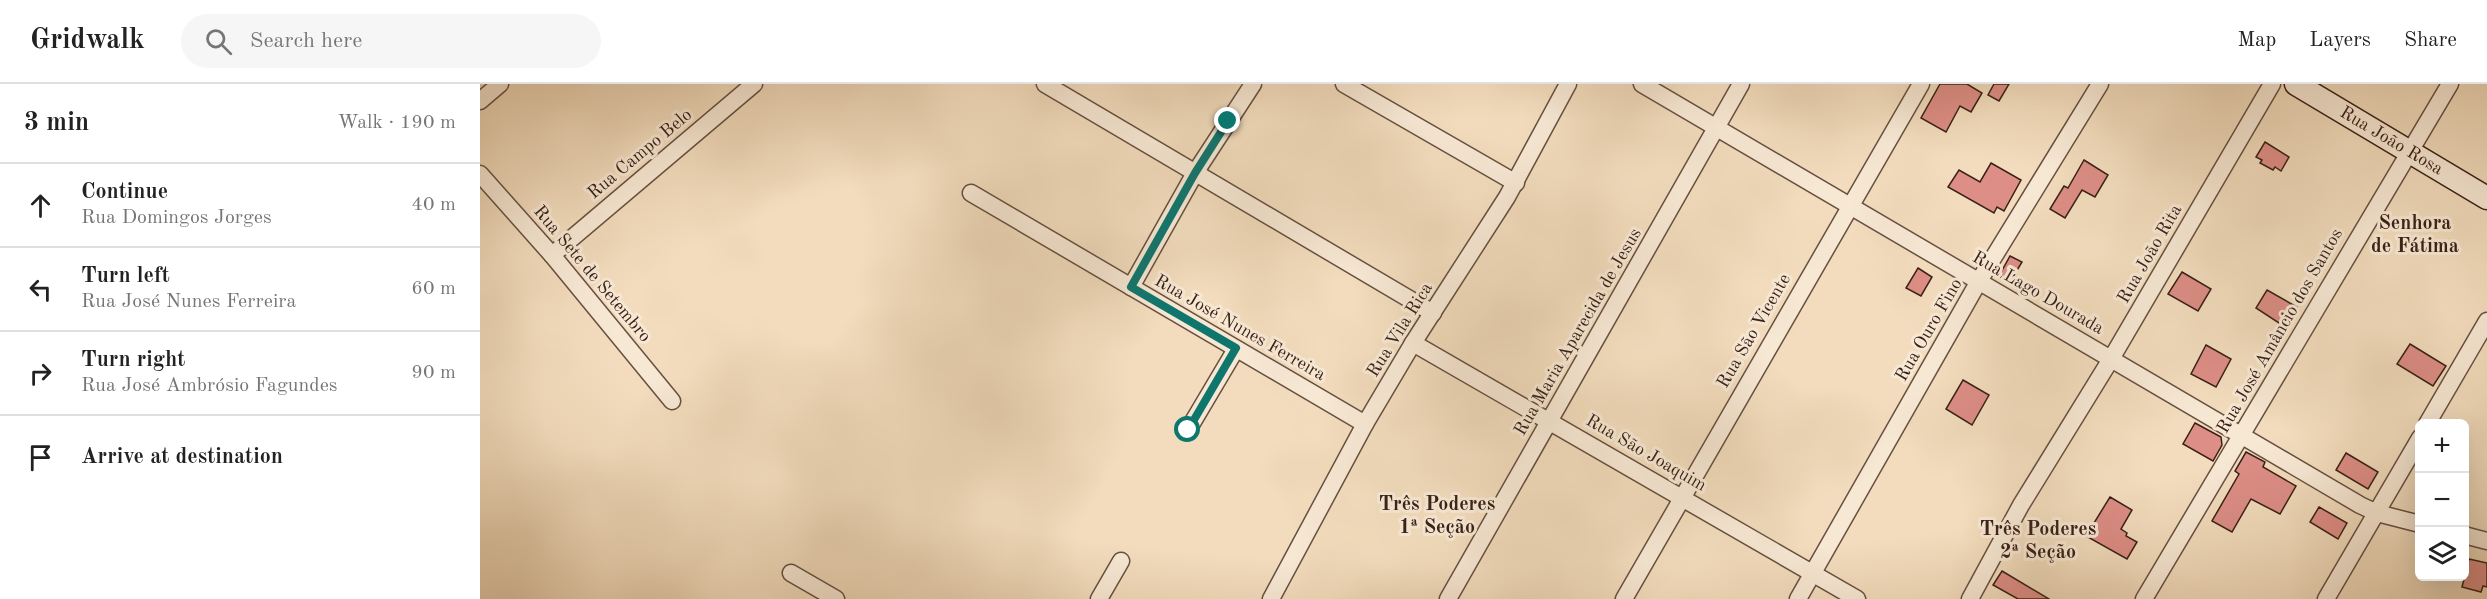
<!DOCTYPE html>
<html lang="en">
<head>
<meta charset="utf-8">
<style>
	:root { --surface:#fff; --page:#f6f6f6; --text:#222; --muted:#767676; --line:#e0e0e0 }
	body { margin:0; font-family:"Old Standard TT",serif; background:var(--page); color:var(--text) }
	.controls { position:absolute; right:18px; bottom:18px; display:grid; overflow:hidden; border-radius:9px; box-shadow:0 6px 24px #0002 }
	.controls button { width:54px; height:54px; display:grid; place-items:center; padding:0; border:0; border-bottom:2px solid var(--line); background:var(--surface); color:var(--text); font:30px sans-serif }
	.stop { position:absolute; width:18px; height:18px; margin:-14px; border:4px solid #0f766e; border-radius:50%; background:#fff }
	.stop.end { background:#0f766e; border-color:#fff; box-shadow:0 2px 6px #0008 }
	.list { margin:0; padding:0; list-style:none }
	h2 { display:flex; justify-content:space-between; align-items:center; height:78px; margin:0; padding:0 24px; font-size:26px }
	h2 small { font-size:20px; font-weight:400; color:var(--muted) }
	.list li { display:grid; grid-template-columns:39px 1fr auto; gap:18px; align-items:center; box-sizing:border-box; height:84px; padding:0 24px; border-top:2px solid var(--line) }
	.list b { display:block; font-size:22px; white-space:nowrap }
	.list p { margin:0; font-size:20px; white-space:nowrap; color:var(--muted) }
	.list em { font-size:20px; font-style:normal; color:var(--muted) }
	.icon { flex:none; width:33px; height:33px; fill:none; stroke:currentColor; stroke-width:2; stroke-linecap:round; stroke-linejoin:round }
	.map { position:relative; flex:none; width:2007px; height:515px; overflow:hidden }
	header { display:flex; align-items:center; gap:36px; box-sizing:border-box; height:84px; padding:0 30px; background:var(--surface); border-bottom:2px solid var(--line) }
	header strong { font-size:28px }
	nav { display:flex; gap:33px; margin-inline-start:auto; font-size:21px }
	.search { width:420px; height:54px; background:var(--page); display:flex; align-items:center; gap:15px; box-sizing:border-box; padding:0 21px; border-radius:33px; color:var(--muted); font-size:22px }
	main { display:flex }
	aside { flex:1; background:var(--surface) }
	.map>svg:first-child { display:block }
	.building { fill:#dd8e86; stroke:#392118; stroke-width:1.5 }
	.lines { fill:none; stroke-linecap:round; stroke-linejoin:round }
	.street-casing { stroke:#675041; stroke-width:19 }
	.secondary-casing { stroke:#392118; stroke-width:25 }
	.street { stroke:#f7e8d4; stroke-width:16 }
	.secondary { stroke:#f7e8d4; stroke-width:22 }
	.route { stroke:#0f766e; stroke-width:8 }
	.labels { text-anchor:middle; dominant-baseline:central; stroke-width:6; stroke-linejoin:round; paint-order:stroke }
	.street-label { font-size:18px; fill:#392118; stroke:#f7e8d4 }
	.neighbourhood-label { font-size:20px; font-weight:bold; fill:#392118; stroke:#f7e8d4 }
</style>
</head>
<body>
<header>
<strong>Gridwalk</strong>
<div class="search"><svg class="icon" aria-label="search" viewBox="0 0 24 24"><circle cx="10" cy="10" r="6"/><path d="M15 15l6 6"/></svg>Search here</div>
<nav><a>Map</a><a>Layers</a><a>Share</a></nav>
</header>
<main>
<aside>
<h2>3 min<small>Walk · 190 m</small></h2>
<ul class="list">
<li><svg class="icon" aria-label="ahead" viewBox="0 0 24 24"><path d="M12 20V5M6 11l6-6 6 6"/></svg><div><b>Continue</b><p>Rua Domingos Jorges</p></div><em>40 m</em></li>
<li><svg class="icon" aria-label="left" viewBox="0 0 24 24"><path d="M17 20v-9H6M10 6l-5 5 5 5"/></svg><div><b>Turn left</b><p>Rua José Nunes Ferreira</p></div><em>60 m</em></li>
<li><svg class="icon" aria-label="right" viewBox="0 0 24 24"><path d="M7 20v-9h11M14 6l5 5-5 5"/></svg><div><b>Turn right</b><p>Rua José Ambrósio Fagundes</p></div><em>90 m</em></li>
<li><svg class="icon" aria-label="arrive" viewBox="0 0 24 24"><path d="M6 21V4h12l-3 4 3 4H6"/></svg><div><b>Arrive at destination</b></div></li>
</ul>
</aside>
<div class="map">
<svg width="2007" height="515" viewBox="0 0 2007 515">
	<rect width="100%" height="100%" fill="#f2dcbd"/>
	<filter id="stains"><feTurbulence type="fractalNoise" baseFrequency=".00333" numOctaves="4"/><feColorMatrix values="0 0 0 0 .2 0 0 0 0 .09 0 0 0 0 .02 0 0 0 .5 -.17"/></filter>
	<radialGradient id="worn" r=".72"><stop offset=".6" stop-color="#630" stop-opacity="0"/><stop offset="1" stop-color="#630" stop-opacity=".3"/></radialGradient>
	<g class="building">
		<path d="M1460 0H1487L1502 9 1491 28 1480 22 1466 48 1441 34Z"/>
		<path d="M1514 0H1529L1519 17 1508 11Z"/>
		<path d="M1785 58 1809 73 1801 87 1795 83 1793 86 1780 79 1782 76 1776 73Z"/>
		<path d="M1604 76 1628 91 1615 113 1602 106 1585 134 1570 125 1584 102 1588 104Z"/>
		<path d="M1511 79 1541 96 1524 127 1517 123 1514 129 1468 103 1479 86 1500 98Z"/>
		<path d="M1530 172 1542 178 1530 198 1519 192Z"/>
		<path d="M1438 184 1452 193 1441 212 1426 204Z"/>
		<path d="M1702 188 1731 205 1718 227 1688 210Z"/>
		<path d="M1787 206 1817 223 1805 243 1776 224Z"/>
		<path d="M1930 260 1966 282 1953 302 1917 280Z"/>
		<path d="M1726 261 1751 275 1736 303 1711 290Z"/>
		<path d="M1483 296 1509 311 1492 341 1466 325Z"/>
		<path d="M1715 339 1741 353 1742 361 1733 377 1703 360Z"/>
		<path d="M1766 368 1785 378 1783 383 1816 402 1800 430 1771 415 1752 448 1732 437 1759 390 1755 387Z"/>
		<path d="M1866 369 1898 388 1888 405 1856 386Z"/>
		<path d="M1630 413 1652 426 1641 445 1647 449 1646 452 1657 458 1647 475 1606 452Z"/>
		<path d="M1839 423 1867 439 1858 455 1830 438Z"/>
		<path d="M1989 475 2007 479V503L2003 502 2001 508 1982 503Z"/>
		<path d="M1522 487 1569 515H1538L1513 501Z"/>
	</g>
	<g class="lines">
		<defs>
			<g id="street">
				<path d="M565 0 953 229"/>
				<path d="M864 0 1036 99"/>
				<path d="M1162 0 1880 421 1897 429 1940 440"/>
				<path d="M0 17 20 0"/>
				<path d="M0 90 72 171 192 317"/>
				<path d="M491 109 885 340"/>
				<path d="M72 171 274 0"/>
				<path d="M651 203 715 89 773 0"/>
				<path d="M933 259 1377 515"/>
				<path d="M1947 340 2007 237"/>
				<path d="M708 346 756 265"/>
				<path d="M1984 451 2007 457"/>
				<path d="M311 489 356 515"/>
				<path d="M619 515 641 477"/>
				<path d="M791 515 885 340 933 259 1027 113 1088 0"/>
				<path d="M968 515 1261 0"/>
				<path d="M1144 515 1441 0"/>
				<path d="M1318 515 1499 197 1620 0"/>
				<path d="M1490 515 1541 421 1631 275 1792 0"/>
				<path d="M1664 515 1970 0"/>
				<path d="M1846 515 1940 354"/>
			</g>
			<g id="secondary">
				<path id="s1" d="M1816 0 2007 114"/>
			</g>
		</defs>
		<use href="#street" class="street-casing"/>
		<use href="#secondary" class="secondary-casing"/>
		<use href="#street" class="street"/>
		<use href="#secondary" class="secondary"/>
	</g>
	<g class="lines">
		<path class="route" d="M708 346 756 264 651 203 715 89 748 37"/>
	</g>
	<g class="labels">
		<g class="street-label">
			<text stroke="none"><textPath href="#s1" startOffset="111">Rua João Rosa</textPath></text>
			<text transform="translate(160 70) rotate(-40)">Rua Campo Belo</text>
			<text transform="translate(1670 170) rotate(-60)">Rua João Rita</text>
			<text transform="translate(112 190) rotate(50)">Rua Sete de Setembro</text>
			<text transform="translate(1558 209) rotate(30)">Rua Lago Dourada</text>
			<text transform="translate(760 244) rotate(30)">Rua José Nunes Ferreira</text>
			<text transform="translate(920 246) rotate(-58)">Rua Vila Rica</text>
			<text transform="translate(1449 246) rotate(-60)">Rua Ouro Fino</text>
			<text transform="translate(1274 247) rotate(-60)">Rua São Vicente</text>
			<text transform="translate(1800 247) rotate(-60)">Rua José Amâncio dos Santos</text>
			<text transform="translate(1098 248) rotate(-60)">Rua Maria Aparecida de Jesus</text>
			<text transform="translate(1166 369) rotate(30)">Rua São Joaquim</text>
		</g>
		<g class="neighbourhood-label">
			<text x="1935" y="140">Senhora<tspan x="1935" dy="23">de Fátima</tspan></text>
			<text x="957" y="421">Três Poderes<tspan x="957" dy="23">1ª Seção</tspan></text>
			<text x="1558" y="446">Três Poderes<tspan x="1558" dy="23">2ª Seção</tspan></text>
		</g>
	</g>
	<rect width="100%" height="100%" filter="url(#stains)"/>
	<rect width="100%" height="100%" fill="url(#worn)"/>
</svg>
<div class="controls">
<button>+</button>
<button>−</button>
<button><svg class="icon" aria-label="layers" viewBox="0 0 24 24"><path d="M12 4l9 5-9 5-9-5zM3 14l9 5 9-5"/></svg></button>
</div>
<div class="stop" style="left:708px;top:346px"></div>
<div class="stop end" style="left:748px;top:37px"></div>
</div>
</main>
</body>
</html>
